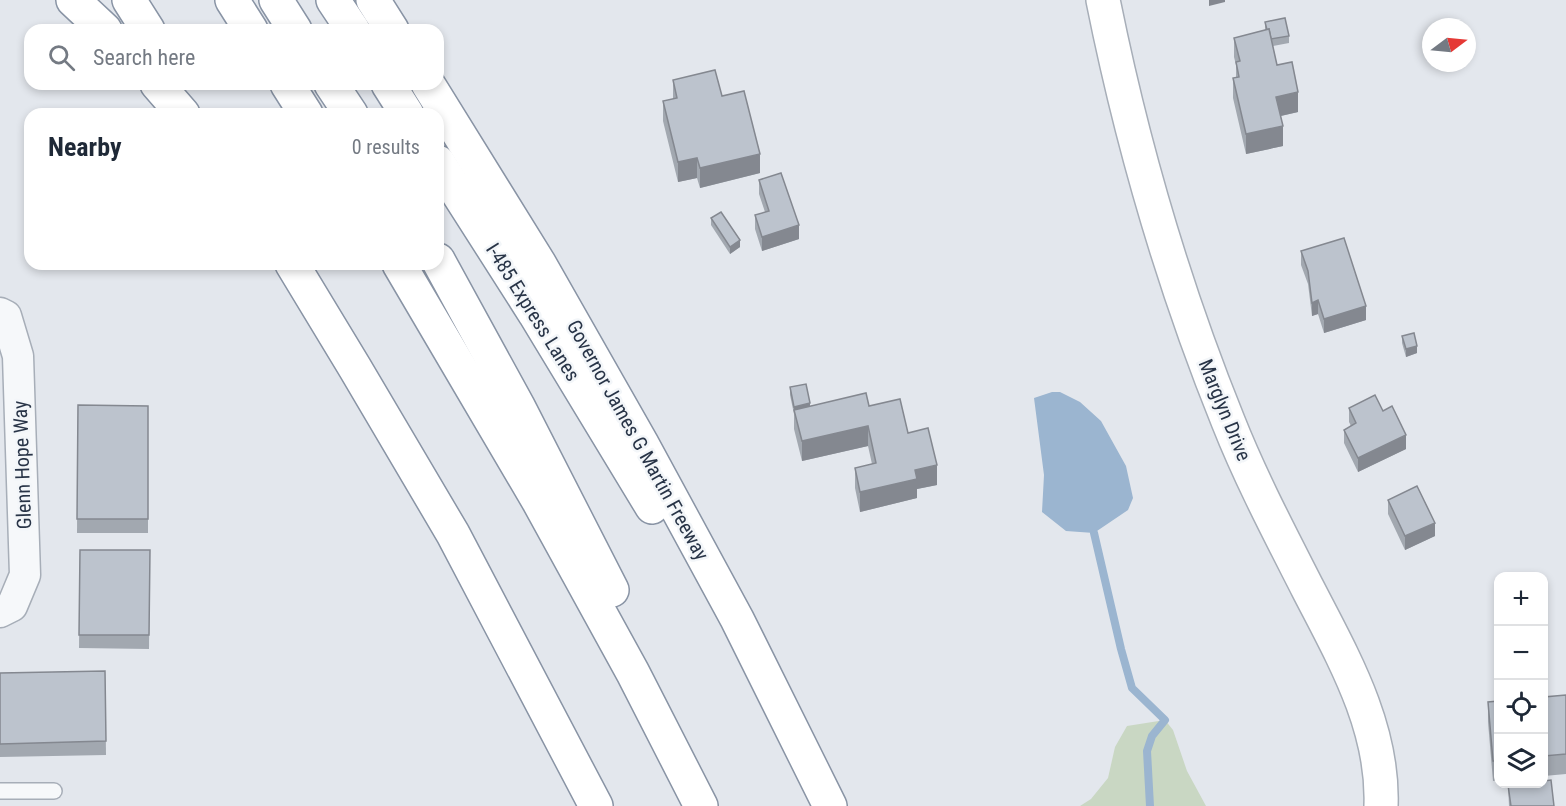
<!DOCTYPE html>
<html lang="en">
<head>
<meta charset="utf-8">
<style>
	:root { --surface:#fff; --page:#f6f6f7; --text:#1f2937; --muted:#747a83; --line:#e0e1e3 }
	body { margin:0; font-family:"Roboto Condensed",sans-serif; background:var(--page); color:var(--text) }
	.controls { position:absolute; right:18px; bottom:18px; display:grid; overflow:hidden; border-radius:12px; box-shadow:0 3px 9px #0003 }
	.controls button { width:54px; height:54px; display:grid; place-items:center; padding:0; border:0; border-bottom:2px solid var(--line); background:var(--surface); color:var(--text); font:30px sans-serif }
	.compass { position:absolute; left:1422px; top:18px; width:54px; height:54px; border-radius:50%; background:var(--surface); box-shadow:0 3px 9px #0003; rotate:74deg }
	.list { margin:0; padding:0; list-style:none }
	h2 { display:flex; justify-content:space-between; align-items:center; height:78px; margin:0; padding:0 24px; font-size:26px }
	h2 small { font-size:20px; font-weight:400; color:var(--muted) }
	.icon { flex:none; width:33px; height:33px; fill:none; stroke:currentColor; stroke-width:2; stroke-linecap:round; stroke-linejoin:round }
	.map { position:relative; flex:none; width:1566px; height:806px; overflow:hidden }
	.search { position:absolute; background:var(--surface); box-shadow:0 3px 9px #0003; left:24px; top:24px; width:420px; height:66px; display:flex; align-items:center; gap:15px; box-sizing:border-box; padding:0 21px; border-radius:18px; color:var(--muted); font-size:22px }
	.panel { position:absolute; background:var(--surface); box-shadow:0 3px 9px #0003; left:24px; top:108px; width:420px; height:162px; border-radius:18px }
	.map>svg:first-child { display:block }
	.green { fill:#c9d7c3 }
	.water { fill:#9bb5d0 }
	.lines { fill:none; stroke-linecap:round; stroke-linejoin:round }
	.stream { stroke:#9bb5d0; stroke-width:8 }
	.lane-casing { stroke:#a7aeb8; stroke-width:18 }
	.street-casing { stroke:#a7aeb8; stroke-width:33 }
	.secondary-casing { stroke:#a7aeb8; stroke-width:36 }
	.highway-casing { stroke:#8994a5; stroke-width:36 }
	.lane { stroke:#f6f8fa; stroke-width:15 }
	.street { stroke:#f6f8fa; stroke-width:30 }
	.secondary { stroke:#fff; stroke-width:33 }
	.highway { stroke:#fff; stroke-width:33 }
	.wall { fill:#a2a8b0 }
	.shaded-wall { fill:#848890 }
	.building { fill:#bcc3cd; stroke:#848890; stroke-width:1.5 }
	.labels { text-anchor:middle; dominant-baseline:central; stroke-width:5; stroke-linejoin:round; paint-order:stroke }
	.street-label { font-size:20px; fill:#283447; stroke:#f3f6f9 }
</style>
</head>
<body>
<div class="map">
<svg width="1566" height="806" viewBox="0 0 1566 806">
	<rect width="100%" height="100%" fill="#e3e7ed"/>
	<path class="green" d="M1165 720 1173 730 1187 771 1206 806H1080L1091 799 1108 778 1115 747 1127 726Z"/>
	<path class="water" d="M1052 392H1060L1080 402 1101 421 1126 466 1133 498 1128 510 1094 533 1066 531 1042 512 1044 475 1034 398Z"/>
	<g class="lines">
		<path class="stream" d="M1094 533 1121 649 1132 688 1165 720 1152 736 1147 751 1150 806"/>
		<defs>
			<path id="lane" d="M0 791H54"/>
			<path id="street" d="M0 313 6 316 18 356 25 575 12 606 0 612"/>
			<path id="secondary" d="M1103 0C1132 144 1173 285 1228 421 1251 479 1280 534 1308 589 1343 657 1384 727 1381 806"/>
			<g id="highway">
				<path d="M73 0 105 30"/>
				<path d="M129 0 148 30"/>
				<path d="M232 0 251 30"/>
				<path d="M276 0 295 30"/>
				<path d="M333 0 353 30"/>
				<path d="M373 0 392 30"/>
				<path d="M157 84 183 114"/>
				<path d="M287 84 306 114"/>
				<path d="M331 84 351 114"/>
				<path d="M388 84 407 114"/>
				<path d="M428 84 539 263 642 444 737 619 830 806"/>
				<path d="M438 162 535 314 652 507"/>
				<path d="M438 260 519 408 612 590"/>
				<path d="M292 264 355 368 453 534 596 806"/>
				<path d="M399 264 539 502 633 673 701 806"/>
			</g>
		</defs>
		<use href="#lane" class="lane-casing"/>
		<use href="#street" class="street-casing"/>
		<use href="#secondary" class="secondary-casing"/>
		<use href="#highway" class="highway-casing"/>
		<use href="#lane" class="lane"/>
		<use href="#street" class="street"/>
		<use href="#secondary" class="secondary"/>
		<use href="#highway" class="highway"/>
	</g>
	<g class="wall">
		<path d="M1265 22 1289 36V43L1273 46 1277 65 1298 112 1281 116 1283 146 1246 154 1233 98V78L1236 77V65L1234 57V38L1265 30Z"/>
		<path d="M673 80 722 96 760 173 700 188 697 178 678 182 663 121V101L673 99Z"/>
		<path d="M759 180 799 239 762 251 755 229V215L765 212 759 194Z"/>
		<path d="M711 218 740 247 730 254 711 225Z"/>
		<path d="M1301 251 1366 320 1324 333 1318 314 1312 316 1308 284 1301 265Z"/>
		<path d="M1402 336 1417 353 1406 357 1402 343Z"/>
		<path d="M790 387 810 406H869L908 433 937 485 917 489V498L860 512 855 488V468L872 464 868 446 802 461 794 429V414L790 395Z"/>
		<path d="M78 405 148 406V533H77Z"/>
		<path d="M1349 408 1383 411 1406 449 1358 472 1344 443V430L1351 426 1349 422Z"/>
		<path d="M1388 500 1435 536 1405 550 1388 514Z"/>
		<path d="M80 550H150L149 649 79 648Z"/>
		<path d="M105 671 106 755 0 757V673Z"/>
		<path d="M1566 695V774L1544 776V697Z"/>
		<path d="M1498 701V780L1493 781 1488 722V702Z"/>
		<path d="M1508 785 1554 806H1509Z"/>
	</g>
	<g class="shaded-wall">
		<path d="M1209 0H1225V2L1209 6Z"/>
		<path d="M1298 92V112L1276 117V97Z"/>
		<path d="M1283 126V146L1246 154V134Z"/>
		<path d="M760 154V173L700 188V168Z"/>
		<path d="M697 158V178L678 182V162Z"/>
		<path d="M799 225V239L762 251V237Z"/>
		<path d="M740 240V247L730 254V247Z"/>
		<path d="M1318 300V314L1312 316V303Z"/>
		<path d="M1366 306V320L1324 333V319Z"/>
		<path d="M1417 346V353L1406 357V349Z"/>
		<path d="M810 403V410H794V414V407Z"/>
		<path d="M868 426V446L802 461V441Z"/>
		<path d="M1406 435V449L1358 472V458Z"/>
		<path d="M937 465V485L917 489V498L860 512V492L915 470Z"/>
		<path d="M1435 523V536L1405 550V536Z"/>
	</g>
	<g class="building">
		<path d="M1285 18 1289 36 1271 39 1269 29 1267 30 1265 22Z"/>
		<path d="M1269 29 1277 65 1292 62 1298 92 1276 97 1283 126 1246 134 1233 78 1239 77 1236 62 1240 61 1234 38Z"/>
		<path d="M715 70 722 96 744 91 760 154 700 168 697 158 678 162 663 101 677 98 673 80Z"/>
		<path d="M781 173 799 225 762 237 755 215 769 211 759 180Z"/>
		<path d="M721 212 740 240 730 247 711 218Z"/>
		<path d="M1344 238 1366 306 1324 319 1318 300 1312 303 1308 271 1301 251Z"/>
		<path d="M1414 333 1417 346 1406 349 1402 336Z"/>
		<path d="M806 384 810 403 794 407 790 387Z"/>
		<path d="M866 393 869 406 900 399 908 433 928 428 937 465 915 470 917 479 860 492 855 468 876 463 868 426 802 441 794 410Z"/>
		<path d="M1375 395 1383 411 1392 406 1406 435 1358 458 1344 430 1356 423 1349 408Z"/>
		<path d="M78 405 148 406V519H77Z"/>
		<path d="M1417 486 1435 523 1405 536 1388 500Z"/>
		<path d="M80 550H150L149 635H79Z"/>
		<path d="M105 671 106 741 0 744V673Z"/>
		<path d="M1566 695V754L1544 756V697Z"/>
		<path d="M1498 701V761H1493L1488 702Z"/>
		<path d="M1551 780 1554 806H1511L1508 785 1523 783H1544V781Z"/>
	</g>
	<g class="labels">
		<g class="street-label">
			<text transform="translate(533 312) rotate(58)">I-485 Express Lanes</text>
			<text transform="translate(1225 410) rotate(68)">Marglyn Drive</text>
			<text transform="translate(638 440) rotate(61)">Governor James G Martin Freeway</text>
			<text transform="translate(22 465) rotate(-92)">Glenn Hope Way</text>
		</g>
	</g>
</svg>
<div class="controls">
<button>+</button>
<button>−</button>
<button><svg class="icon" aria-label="locate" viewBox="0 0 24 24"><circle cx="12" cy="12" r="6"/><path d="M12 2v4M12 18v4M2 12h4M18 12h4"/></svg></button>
<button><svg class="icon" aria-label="layers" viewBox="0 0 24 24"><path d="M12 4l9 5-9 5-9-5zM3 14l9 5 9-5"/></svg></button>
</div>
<svg class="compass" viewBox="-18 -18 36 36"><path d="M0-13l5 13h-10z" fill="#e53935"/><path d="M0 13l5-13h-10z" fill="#747a83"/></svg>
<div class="search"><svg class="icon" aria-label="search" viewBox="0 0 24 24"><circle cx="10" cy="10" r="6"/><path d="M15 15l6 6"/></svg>Search here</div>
<section class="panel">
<h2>Nearby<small>0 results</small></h2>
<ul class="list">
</ul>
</section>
</div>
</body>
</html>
